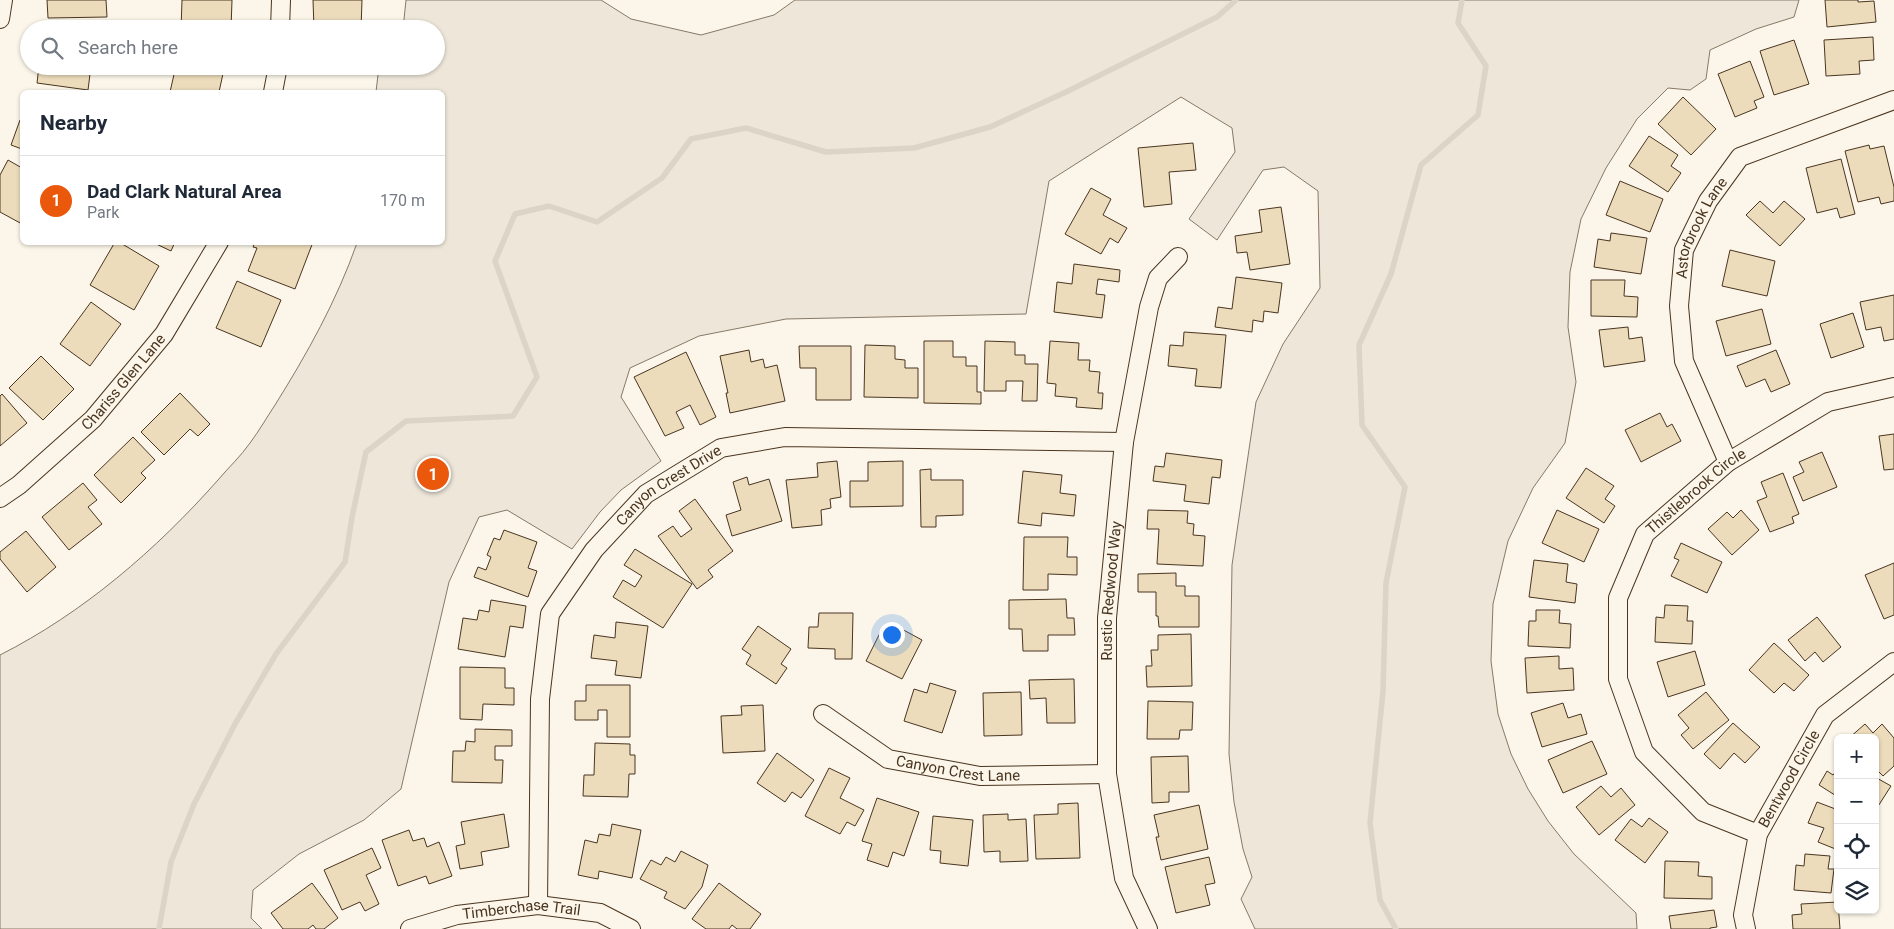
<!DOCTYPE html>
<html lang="en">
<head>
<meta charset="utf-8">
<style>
	:root { --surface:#fff; --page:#f6f6f7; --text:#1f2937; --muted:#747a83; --line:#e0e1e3; --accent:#ea580c }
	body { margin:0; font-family:Roboto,sans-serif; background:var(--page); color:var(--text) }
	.controls { position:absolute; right:15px; bottom:15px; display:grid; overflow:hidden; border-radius:8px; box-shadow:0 1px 4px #0004 }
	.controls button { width:45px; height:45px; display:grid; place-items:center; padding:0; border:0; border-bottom:1px solid var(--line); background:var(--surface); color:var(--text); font:25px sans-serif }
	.you { position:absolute; left:891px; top:634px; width:18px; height:18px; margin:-12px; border:4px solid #fff; border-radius:50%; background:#1a73e8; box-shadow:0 0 0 8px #1a73e833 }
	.badge { display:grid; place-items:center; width:32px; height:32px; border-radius:50%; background:var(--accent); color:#fff; font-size:16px; font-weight:700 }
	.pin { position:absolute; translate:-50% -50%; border:2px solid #fff; box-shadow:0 1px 5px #0006 }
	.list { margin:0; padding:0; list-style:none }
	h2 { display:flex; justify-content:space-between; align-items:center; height:65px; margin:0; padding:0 20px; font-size:21px }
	h2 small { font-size:16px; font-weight:400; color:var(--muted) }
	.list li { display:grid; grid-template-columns:32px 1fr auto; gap:15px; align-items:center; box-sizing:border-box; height:90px; padding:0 20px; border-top:1px solid var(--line) }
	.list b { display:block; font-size:19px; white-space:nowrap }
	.list p { margin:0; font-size:16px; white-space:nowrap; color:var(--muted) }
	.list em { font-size:16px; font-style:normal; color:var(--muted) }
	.icon { flex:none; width:28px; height:28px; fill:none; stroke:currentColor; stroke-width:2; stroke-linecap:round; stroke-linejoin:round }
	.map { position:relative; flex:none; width:1894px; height:929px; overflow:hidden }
	.search { position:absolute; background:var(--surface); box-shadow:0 1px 4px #0004; left:20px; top:20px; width:425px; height:55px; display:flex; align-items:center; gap:12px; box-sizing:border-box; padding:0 18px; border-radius:28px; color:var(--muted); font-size:19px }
	.panel { position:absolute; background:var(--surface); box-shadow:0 1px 4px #0004; left:20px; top:90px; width:425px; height:155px; border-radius:8px }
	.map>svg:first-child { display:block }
	.green { fill:#ede6d9; stroke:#887966 }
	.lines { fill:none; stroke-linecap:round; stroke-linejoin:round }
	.stream { stroke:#dcd4c6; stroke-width:5.5 }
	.building { fill:#ecdcbc; stroke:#4a3520 }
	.street-casing { stroke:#4a3520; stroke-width:20 }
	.street { stroke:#fbf6e9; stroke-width:18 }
	.labels { text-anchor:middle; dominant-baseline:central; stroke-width:4; stroke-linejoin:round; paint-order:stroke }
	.street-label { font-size:15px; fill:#4a3520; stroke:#fbf6e9 }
</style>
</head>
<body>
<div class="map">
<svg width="1894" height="929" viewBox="0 0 1894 929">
	<rect width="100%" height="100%" fill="#fbf6e9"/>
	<path class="green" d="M406 0H601L631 19 701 35 774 15 795 0H1799L1794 17 1756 29 1710 50 1706 79 1690 90 1668 88 1637 119 1606 168 1581 219 1570 272 1568 327 1576 382 1565 443 1533 488 1508 541 1493 604 1491 661 1498 714 1511 754 1528 789 1548 821 1574 854 1636 913 1637 929H1255L1241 899 1252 877 1243 849 1234 802 1229 754 1232 565 1256 402 1283 344 1320 288 1318 191 1284 167 1263 170 1217 240 1189 219 1235 152 1232 128 1181 97 1049 181 1026 314 786 319 699 336 630 368 621 397 661 461 621 490 600 512 572 549 507 510 479 517 449 582 401 789 364 820 299 854 253 890 251 918 262 929H0V655C83 613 156 550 218 480 228 468 241 456 250 443 259 431 267 417 275 405 307 354 337 300 357 243L442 242V92H376L379 66H436V29H403Z"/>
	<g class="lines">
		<g class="stream">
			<path d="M159 929 171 862 194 804 235 724 276 654 345 562 352 517 366 452 406 421 513 416 537 377 495 261 515 214 549 206 597 222 662 178 691 139 746 128 826 152 914 148 990 127 1066 92 1217 17 1236 0"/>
			<path d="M1396 929 1380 900 1370 823 1383 691 1386 583 1405 487 1362 425 1359 345 1391 274 1421 165 1478 115 1486 66 1458 23 1462 0"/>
		</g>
	</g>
	<g class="building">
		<path d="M47 0H106L107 17 48 18Z"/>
		<path d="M182 0H232L231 29H181Z"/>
		<path d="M313 0H362L361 29H314Z"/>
		<path d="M1825 0H1858V2L1874 1 1876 22 1827 27Z"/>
		<path d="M1873 37 1874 60 1859 61 1860 74 1826 76 1824 40Z"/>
		<path d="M1794 40 1809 84 1774 95 1760 51Z"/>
		<path d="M1750 61 1764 97 1754 101 1757 108 1735 117 1718 74Z"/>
		<path d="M39 66H91L88 90 37 83Z"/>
		<path d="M178 66H212L224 69 219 92H170L175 70H177Z"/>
		<path d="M1683 97 1716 129 1691 155 1658 124Z"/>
		<path d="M20 120 22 121V149L11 145Z"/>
		<path d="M1649 136 1678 155 1671 166 1681 173 1668 192 1629 166Z"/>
		<path d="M1193 143 1196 170 1169 172 1172 204 1144 207 1138 148Z"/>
		<path d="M1869 145 1870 149 1884 146 1894 187V201L1881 204 1879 197 1858 202 1845 151Z"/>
		<path d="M1841 159 1855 214 1840 218 1837 208 1817 213 1806 168Z"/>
		<path d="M8 160 22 168V224L0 212V175Z"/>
		<path d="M1620 181 1663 199 1650 232 1606 215Z"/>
		<path d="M1091 188 1111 199 1103 215 1127 228 1118 243 1110 238 1101 254 1065 234Z"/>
		<path d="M1760 201 1773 213 1784 201 1805 219 1780 246 1746 215Z"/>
		<path d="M1281 207 1290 264 1250 270 1247 252 1237 253 1235 236 1262 232 1259 210Z"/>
		<path d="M1611 233 1647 238 1641 274 1594 267 1598 239 1610 241Z"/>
		<path d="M115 242H119L159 266 134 310 90 285Z"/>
		<path d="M152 242H175L171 251Z"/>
		<path d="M255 242H313L295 289 248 271 257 248 253 247Z"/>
		<path d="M1730 250 1775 261 1767 296 1722 286Z"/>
		<path d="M1074 264 1120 270 1119 282 1098 279 1096 294 1105 295 1102 318 1054 312 1057 282 1072 284Z"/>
		<path d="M1236 277 1282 283 1278 313 1264 311 1263 322 1253 320 1252 332 1215 327 1218 307 1232 309Z"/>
		<path d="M1591 280H1625L1624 296 1638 297 1637 317 1591 316Z"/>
		<path d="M237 281 281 300 261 347 216 328Z"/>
		<path d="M1894 295V339L1884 341 1881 327 1866 330 1860 302Z"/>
		<path d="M91 302 121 324 90 366 60 344Z"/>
		<path d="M1762 309 1771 344 1726 356 1716 321Z"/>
		<path d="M1853 313 1864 347 1831 358 1820 324Z"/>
		<path d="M1628 327 1629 339 1642 337 1645 361 1604 367 1599 330Z"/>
		<path d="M1184 332 1226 335 1221 388 1195 386 1197 369 1168 366 1170 345 1183 346Z"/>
		<path d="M924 341H953V357H966V366H977V392H981V404L924 403Z"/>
		<path d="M985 341 1015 342V355H1025V364H1038L1037 401H1022L1023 381H1006V391H984Z"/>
		<path d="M1050 341 1079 343 1078 360H1090L1089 371 1100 372 1098 393H1103L1102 409 1076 407 1077 398 1055 396 1056 384 1047 383Z"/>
		<path d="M865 345 895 346V359L905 360V368H918V398L864 397Z"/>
		<path d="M799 346H851V400H816V368H800Z"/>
		<path d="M749 350 751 362 763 359 765 368 777 365 785 401 730 413 726 393H728L720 356Z"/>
		<path d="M1776 350 1790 384 1771 392 1765 379 1746 387 1737 366Z"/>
		<path d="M686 352 716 417 700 425 690 405 676 412 684 428 665 436 634 377Z"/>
		<path d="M41 356 74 389 43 420 9 388Z"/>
		<path d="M180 393 210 424 198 436 190 429 164 455 141 432Z"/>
		<path d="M2 394 27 423 0 446V396Z"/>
		<path d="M1660 413 1667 427 1672 424 1681 441 1641 462 1625 430Z"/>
		<path d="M1894 434V469L1884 470 1879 436Z"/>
		<path d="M133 437 155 460 141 473 146 478 121 503 94 475Z"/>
		<path d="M1822 452 1837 487 1803 501 1793 477 1804 472 1799 462Z"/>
		<path d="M1166 453 1222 460 1220 478 1212 477 1209 504 1184 501 1186 485 1153 481 1155 466 1164 467Z"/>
		<path d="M837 461 841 497 830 499 831 508 821 510 822 525 792 528 786 480 818 477 817 463Z"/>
		<path d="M903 461V506L850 507V481H868V462Z"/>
		<path d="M1586 468 1614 486 1605 499 1615 506 1604 523 1566 498Z"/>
		<path d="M931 469V480H963V515L936 516V527H921L920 470Z"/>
		<path d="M1023 471 1062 475 1060 493 1076 495 1074 516 1042 513 1041 526 1018 523Z"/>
		<path d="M1783 473 1799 514 1792 517 1794 523 1770 532 1757 501 1767 497 1761 482Z"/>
		<path d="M747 477 749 485 769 479 782 521 732 536 726 515 741 510 733 482Z"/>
		<path d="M83 483 97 500 88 507 102 524 69 550 42 517Z"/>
		<path d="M695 499 733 551 708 570 713 577 697 589 658 536 673 526 681 537 692 529 679 511Z"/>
		<path d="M1148 510 1188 511 1187 523 1194 524 1193 535 1205 536 1203 566 1157 564 1159 529H1147Z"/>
		<path d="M1557 510 1599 529 1584 562 1542 543Z"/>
		<path d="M1741 510 1759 530 1732 555 1708 529 1727 512 1733 518Z"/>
		<path d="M504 530 537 542 528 568 537 571 528 597 474 577 478 567 486 570 491 557 487 555 494 538 500 540Z"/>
		<path d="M26 531 56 567 27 592 0 559V552Z"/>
		<path d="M1024 537H1068L1067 557H1077V575L1048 574V590H1023Z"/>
		<path d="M1681 543 1722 562 1707 593 1671 576 1679 560 1674 558Z"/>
		<path d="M635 549 692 584 663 628 613 597 623 580 635 587 642 576 624 565Z"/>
		<path d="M1534 560 1568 564 1566 582 1577 584 1575 603 1529 597Z"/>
		<path d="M1894 563V615L1884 619 1865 575Z"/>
		<path d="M1176 573V586H1185V596H1199V627H1159L1158 616H1156V592H1138V574Z"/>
		<path d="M1066 599 1067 618H1074L1075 635H1048V651H1023L1022 629H1009V600Z"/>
		<path d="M491 600 526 606 523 628 510 626 505 657 458 649 463 618 477 620 479 610 489 612Z"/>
		<path d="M1665 605 1688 606 1687 621H1693L1692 644 1655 642 1656 617 1664 618Z"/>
		<path d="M1536 610H1560L1559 623 1571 624 1570 648 1528 646 1529 621H1536Z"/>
		<path d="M819 613H853L852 659H835V649L808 648 809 627H818Z"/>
		<path d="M1817 617 1841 647 1823 662 1815 652 1805 661 1788 640Z"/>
		<path d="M616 622 648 626 641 678 615 675 617 661 591 658 594 635 615 638Z"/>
		<path d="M758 626 791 649 781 664 787 668 776 684 746 664 751 655 742 649Z"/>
		<path d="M898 627 922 640 902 679 866 661 881 631 893 637Z"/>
		<path d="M1191 634 1192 686 1147 687 1146 666H1152L1151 650H1158V635Z"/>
		<path d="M1774 643 1809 675 1794 691 1784 683 1774 693 1749 670Z"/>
		<path d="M1695 651 1705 685 1668 697 1657 662Z"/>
		<path d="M1559 656V669L1573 668 1574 690 1527 693 1525 658Z"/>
		<path d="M460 667 505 668V688H514V705L483 704 482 720 460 719Z"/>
		<path d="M1074 679 1075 723H1047L1046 698 1030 699 1029 680Z"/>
		<path d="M930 683 956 691 942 733 904 721 914 689 927 693Z"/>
		<path d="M586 685H630V737H607V710H598V720H575V701H586Z"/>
		<path d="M1021 692 1022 735 984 736 983 693Z"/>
		<path d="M1706 692 1729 720 1693 749 1681 735 1689 728 1678 715Z"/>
		<path d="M1148 701 1193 702 1192 730H1180L1179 739H1147Z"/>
		<path d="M1563 703 1568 718 1581 714 1587 734 1542 747 1531 713Z"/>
		<path d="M763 705 765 751 723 753 721 716 742 715 741 706Z"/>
		<path d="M1733 723 1760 747 1745 763 1734 753 1720 769 1704 754Z"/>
		<path d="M1865 724 1873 733 1882 724 1894 738V766L1883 776 1875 768V738H1849Z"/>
		<path d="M475 729 512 730V746H495V760H503L502 783 452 782 453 751H465L466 741 475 742Z"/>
		<path d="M1592 741 1607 774 1563 793 1548 760Z"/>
		<path d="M595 743 630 744V755H635V774H629L628 797 583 796 584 775H594Z"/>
		<path d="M777 753 814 780 801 798 792 792 785 802 757 783Z"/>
		<path d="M1188 756 1189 792H1169V802L1152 803 1151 757Z"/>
		<path d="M829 768 850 778 840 798 864 810 855 826 847 822 840 834 805 816Z"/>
		<path d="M1838 769V797L1819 785 1827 771 1833 775Z"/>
		<path d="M1875 777 1891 786 1875 811Z"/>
		<path d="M1601 786 1611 797 1621 788 1635 805 1599 835 1576 807Z"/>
		<path d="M877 798 919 812 904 856 893 852 888 867 867 860 872 844 862 841Z"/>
		<path d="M1817 802 1838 810V850L1818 842 1824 828 1808 823Z"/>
		<path d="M1078 803 1080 858 1036 859 1034 815 1058 814V804Z"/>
		<path d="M1199 805 1208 849 1161 860 1156 837H1159L1154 815Z"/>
		<path d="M504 814 509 847 481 852 483 865 460 869 456 846 465 844 461 822Z"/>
		<path d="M1008 814V820L1026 819 1028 861 1000 862V851L984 852 983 815Z"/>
		<path d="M933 816 973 820 968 866 940 863 941 851 930 850Z"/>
		<path d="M1649 818 1668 832 1645 863 1615 840 1631 819 1642 827Z"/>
		<path d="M612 824 641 830 632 878 599 871 598 879 578 875 585 840 597 843 599 834 610 836Z"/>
		<path d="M409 830 413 841 424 838 427 847 439 842 452 876 429 884 426 876 398 886 382 840Z"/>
		<path d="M372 848 381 868 366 875 379 904 365 911 360 902 342 910 324 870Z"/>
		<path d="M681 851 708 865 702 887 685 909 664 898 667 892 640 879 651 860 661 865 666 857 675 862Z"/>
		<path d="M1805 854 1830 856 1828 869H1834L1831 893 1794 890 1796 865 1804 866Z"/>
		<path d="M1209 857 1215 883 1205 885 1210 905 1176 913 1165 867Z"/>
		<path d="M1665 861 1699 862 1698 876 1712 877V899L1664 898Z"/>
		<path d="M312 883 338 918 324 929H316L313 925 308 929H283L271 913Z"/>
		<path d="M719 883 761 914 750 929H737L732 925 729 929H706L692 919Z"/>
		<path d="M1838 902 1840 929H1793L1792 915 1802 914 1801 904Z"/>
		<path d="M1714 910 1717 927 1710 928V929H1671L1669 916Z"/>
	</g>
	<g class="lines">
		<defs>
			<g id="street">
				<path d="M0 19 3 0"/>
				<path d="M280 29 281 0"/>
				<path d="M273 92 278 66"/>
				<path id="s1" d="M1728 462 1684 361 1679 306 1684 250 1708 201 1740 157 1894 100"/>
				<path id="s2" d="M0 498 19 485 93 419 164 334 219 242"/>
				<path id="s3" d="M823 714 888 759 980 776 1107 774"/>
				<path id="s4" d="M1758 834 1703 812 1644 752 1618 679V598L1645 534 1728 462 1828 402 1894 387"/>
				<path id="s5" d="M538 905 540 699 550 614 594 550 646 494 721 448 785 437 1124 442"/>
				<path id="s6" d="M410 929 457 915 538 905 600 913 631 929"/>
				<path id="s7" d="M1148 929 1124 878 1107 774V618L1124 442 1149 307 1158 278 1178 257"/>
				<path id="s8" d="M1746 929 1743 915 1758 834 1825 715 1894 662"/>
			</g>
		</defs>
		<use href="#street" class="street-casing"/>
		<use href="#street" class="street"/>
	</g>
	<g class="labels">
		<g class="street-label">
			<text stroke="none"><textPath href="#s1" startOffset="248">Astorbrook Lane</textPath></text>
			<text stroke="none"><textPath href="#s2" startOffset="170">Chariss Glen Lane</textPath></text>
			<text stroke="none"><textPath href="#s5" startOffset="469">Canyon Crest Drive</textPath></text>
			<text stroke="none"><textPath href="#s4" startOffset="438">Thistlebrook Circle</textPath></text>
			<text stroke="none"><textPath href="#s7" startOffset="345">Rustic Redwood Way</textPath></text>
			<text stroke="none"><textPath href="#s3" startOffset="150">Canyon Crest Lane</textPath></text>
			<text stroke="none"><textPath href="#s8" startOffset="160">Bentwood Circle</textPath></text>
			<text stroke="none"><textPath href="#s6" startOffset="114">Timberchase Trail</textPath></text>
		</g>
	</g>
</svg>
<div class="controls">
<button>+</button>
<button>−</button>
<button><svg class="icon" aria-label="locate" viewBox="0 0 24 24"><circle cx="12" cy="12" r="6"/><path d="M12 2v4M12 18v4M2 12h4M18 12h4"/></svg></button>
<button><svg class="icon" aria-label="layers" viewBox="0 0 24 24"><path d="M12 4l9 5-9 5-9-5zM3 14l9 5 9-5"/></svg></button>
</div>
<div class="you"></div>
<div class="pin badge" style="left:433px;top:474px">1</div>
<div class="search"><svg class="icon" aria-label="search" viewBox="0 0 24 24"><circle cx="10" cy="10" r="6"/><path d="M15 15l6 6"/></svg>Search here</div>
<section class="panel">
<h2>Nearby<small></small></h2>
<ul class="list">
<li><span class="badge">1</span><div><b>Dad Clark Natural Area</b><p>Park</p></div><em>170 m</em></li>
</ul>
</section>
</div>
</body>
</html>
